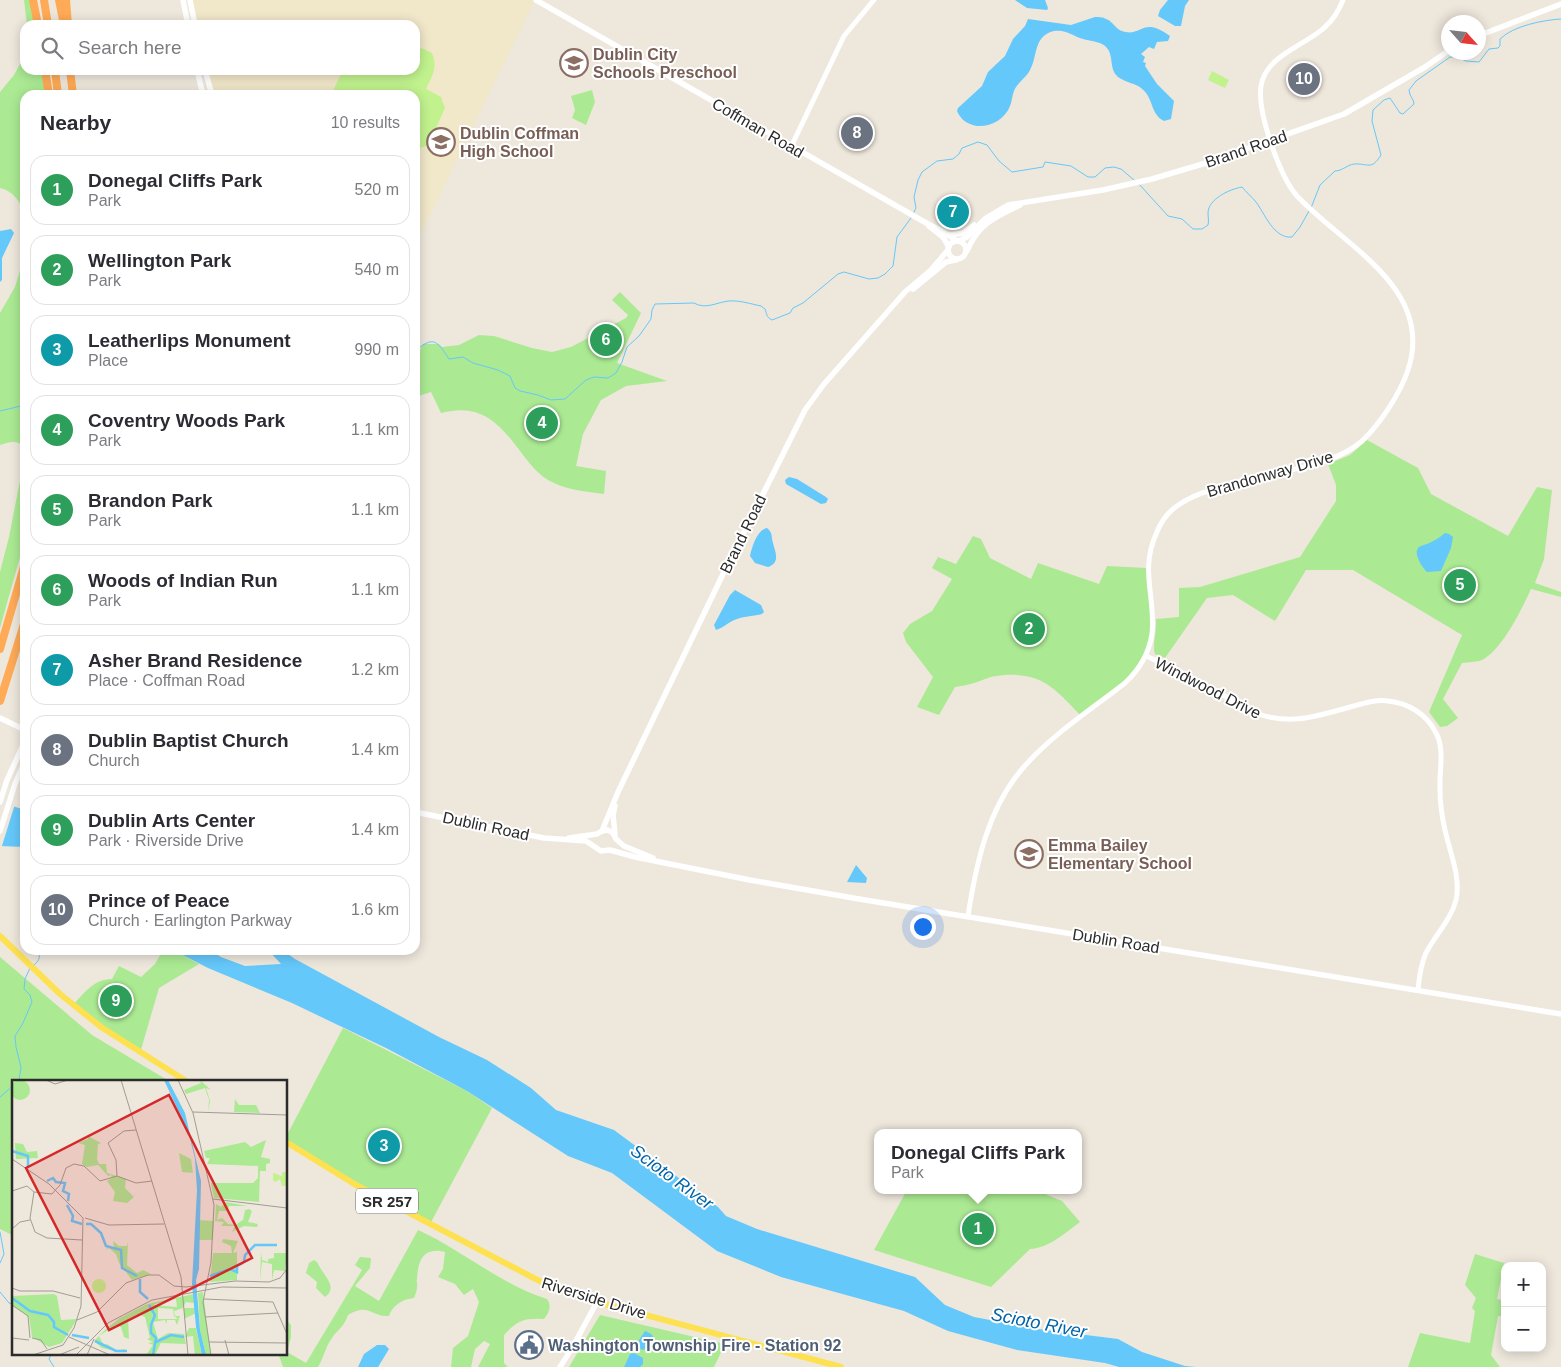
<!DOCTYPE html>
<html lang="en">
<head>
<meta charset="utf-8">
<style>
	:root { --surface:#fff; --page:#f7f7f7; --text:#2b2b33; --muted:#7c7c81; --line:#e1e1e2; --accent:#111827 }
	body { margin:0; font-family:Arial,sans-serif; background:var(--page); color:var(--text) }
	.controls { position:absolute; right:15px; bottom:15px; display:grid; overflow:hidden; border-radius:10px; box-shadow:0 2px 12px #0003 }
	.controls button { width:45px; height:45px; display:grid; place-items:center; padding:0; border:0; border-bottom:1px solid var(--line); background:var(--surface); color:var(--text); font:25px sans-serif }
	.compass { position:absolute; left:1441px; top:15px; width:45px; height:45px; border-radius:50%; background:var(--surface); box-shadow:0 2px 12px #0003; rotate:117deg }
	.you { position:absolute; left:922px; top:926px; width:18px; height:18px; margin:-12px; border:4px solid #fff; border-radius:50%; background:#1a73e8; box-shadow:0 0 0 8px #1a73e833 }
	.badge { display:grid; place-items:center; width:32px; height:32px; border-radius:50%; background:var(--accent); color:#fff; font-size:16px; font-weight:700 }
	.pin { position:absolute; translate:-50% -50%; border:2px solid #fff; box-shadow:0 1px 5px #0006 }
	.popup { position:absolute; left:874px; top:1129px; width:208px; height:65px; box-sizing:border-box; display:grid; place-content:center; border-radius:10px; background:var(--surface); filter:drop-shadow(0 1px 4px #0005); font-size:16px; white-space:nowrap; color:var(--muted) }
	.popup b { font-size:19px; color:var(--text) }
	.popup::after { content:''; position:absolute; left:50%; top:100%; margin-left:-10px; border:10px solid transparent; border-top-color:var(--surface) }
	.list { margin:0; padding:0; list-style:none }
	h2 { display:flex; justify-content:space-between; align-items:center; height:65px; margin:0; padding:0 20px; font-size:21px }
	h2 small { font-size:16px; font-weight:400; color:var(--muted) }
	.list li { display:grid; grid-template-columns:32px 1fr auto; gap:15px; align-items:center; box-sizing:border-box; height:70px; margin:0 10px 10px; padding:0 10px; border:1px solid var(--line); border-radius:15px }
	.list b { display:block; font-size:19px; white-space:nowrap }
	.list p { margin:0; font-size:16px; white-space:nowrap; color:var(--muted) }
	.list em { font-size:16px; font-style:normal; color:var(--muted) }
	.icon { flex:none; width:28px; height:28px; fill:none; stroke:currentColor; stroke-width:2; stroke-linecap:round; stroke-linejoin:round }
	.map { position:relative; flex:none; width:1561px; height:1367px; overflow:hidden }
	.search { position:absolute; background:var(--surface); box-shadow:0 2px 12px #0003; left:20px; top:20px; width:400px; height:55px; display:flex; align-items:center; gap:12px; box-sizing:border-box; padding:0 18px; border-radius:15px; color:var(--muted); font-size:19px }
	.panel { position:absolute; background:var(--surface); box-shadow:0 2px 12px #0003; left:20px; top:90px; width:400px; height:865px; border-radius:15px }
	.map>svg:first-child { display:block }
	.education { fill:#f1e7c9 }
	.green { fill:#abea93 }
	.pitch { fill:#c1f28e }
	.water { fill:#65c8fa }
	.pier { fill:#eee7dc }
	.lines { fill:none; stroke-linecap:round; stroke-linejoin:round }
	.stream { stroke:#65c8fa; stroke-width:1 }
	.tertiary { stroke:#fff; stroke-width:5 }
	.secondary { stroke:#fff; stroke-width:5.5 }
	.primary { stroke:#fde151; stroke-width:6 }
	.motorway { stroke:#ffaa56; stroke-width:8 }
	.labels { text-anchor:middle; dominant-baseline:central; stroke-width:4; stroke-linejoin:round; paint-order:stroke }
	.shield { fill:#fff; stroke:#6b6b6b; stroke-width:1 }
	.shield-label { font-size:15px; font-weight:bold; fill:#2b2b2b }
	.education-label { font-size:16px; font-weight:bold; fill:#785e54; stroke:#fff; text-anchor:start }
	.street-label { font-size:16px; fill:#2b2b2b; stroke:#fff }
	.service-label { font-size:16px; font-weight:bold; fill:#4e5e75; stroke:#fff; text-anchor:start }
	.water-label { font-size:18px; font-style:italic; fill:#0164a9; stroke:#fff }
	.inset-river { fill:none; stroke:#65c8fa; stroke-width:2.5 }
	.inset-road { fill:none; stroke:#a09c95; stroke-width:1 }
	.view { fill:#d62828; fill-opacity:0.15; stroke:#d62828; stroke-width:2.5 }
	.inset-edge { fill:none; stroke:#2b2b2b; stroke-width:2.5 }
</style>
</head>
<body>
<div class="map">
<svg width="1561" height="1367" viewBox="0 0 1561 1367">
	<rect width="100%" height="100%" fill="#eee7dc"/>
	<path class="education" d="M190 0H535L415 246V95H212L205 70H415V25H195Z"/>
	<g class="green">
		<path d="M24 0H31L36 25H27Z"/>
		<path d="M25 55V70H43L46 95H25V214C20 202 14 191 0 188V92L14 75Z"/>
		<path d="M592 90 595 102 586 125 572 118 575 110 571 96Z"/>
		<path d="M25 254V451C21 439 10 441 0 445V313L15 287Z"/>
		<path d="M620 292 641 313 617 363 667 381 626 386 601 400 583 434 576 466 606 471 604 494C584 491 565 490 548 480 538 474 530 464 523 455 500 424 482 402 441 413L431 392 415 397V360L423 344H439L442 347 459 345 479 335 494 336 532 348 552 352 571 347 626 318 628 315 612 300Z"/>
		<path d="M1367 440 1418 468 1431 494 1508 536 1537 487 1552 490 1544 559 1535 583 1561 592V597L1531 589C1522 609 1502 650 1482 660 1477 662 1468 662 1462 663L1443 699 1458 718 1447 726 1440 727 1429 712 1462 635 1353 570H1306L1275 621 1233 595 1207 598 1165 658 1155 654C1152 646 1157 630 1156 619L1179 617V588L1200 587 1300 557 1336 501V485L1328 464 1350 455Z"/>
		<path d="M25 455V539L0 628V572L9 537Z"/>
		<path d="M973 536 981 539 990 558 1031 579 1038 563 1099 584 1107 566 1147 568C1149 589 1152 612 1151 634 1150 672 1108 695 1082 717 1054 687 1040 670 996 676 988 677 981 681 974 683 968 685 961 686 955 687L939 715 917 707 933 677 906 642 903 633 910 624 932 611 952 579 932 568 938 557 956 564Z"/>
		<path d="M163 950H173L199 964 159 988 140 1053 73 1005C84 993 94 979 112 979L119 966 141 977 155 964Z"/>
		<path d="M0 957 92 1035 169 1081H14V1236L0 1229Z"/>
		<path d="M343 1028 467 1091 492 1108 430 1224 286 1142V1137Z"/>
		<path d="M907 1190H1035L1062 1201 1080 1222C1065 1233 1049 1248 1030 1249L991 1287 874 1250Z"/>
		<path d="M418 1230C462 1250 500 1284 547 1299 552 1306 549 1313 544 1319 524 1318 518 1320 504 1335V1363L508 1367H478L490 1344 484 1341 475 1349 471 1367H451L453 1348 468 1336 479 1302 473 1289 464 1295 455 1284 438 1277 443 1269 445 1252C424 1247 418 1259 417 1279 416 1282 418 1284 417 1287 417 1291 415 1295 414 1298 402 1299 392 1306 389 1316 371 1317 369 1302 348 1315 343 1329 337 1329 330 1341 325 1349 323 1359 318 1367H283L278 1353H286V1320L291 1325V1337L287 1352 306 1363 362 1270 355 1265 360 1257 371 1258 370 1268 355 1286 379 1301Z"/>
		<path d="M1475 1254 1504 1263 1497 1299 1505 1301V1316H1498L1491 1355 1500 1367H1408L1420 1333 1470 1343 1475 1311 1472 1308 1476 1298 1465 1285Z"/>
		<path d="M314 1260C319 1263 318 1265 321 1269 327 1279 337 1288 325 1297L316 1288 317 1282 306 1273 309 1263Z"/>
		<path d="M600 1315 725 1344 714 1367H569Z"/>
	</g>
	<g class="pitch">
		<path d="M415 45 432 53C438 68 432 76 426 89L441 97 445 108 428 145 415 150V95H331L343 70H415Z"/>
		<path d="M1212 71 1229 80 1225 88 1208 80Z"/>
	</g>
	<g class="water">
		<path d="M1015 0H1045L1048 8 1047 10 1027 8Z"/>
		<path d="M1168 0H1189L1185 6 1181 26H1175L1158 16 1160 10Z"/>
		<path d="M1095 17C1098 17 1103 17 1106 19 1113 21 1115 29 1122 31 1142 38 1142 15 1170 36L1168 41 1157 42 1154 49 1149 47 1141 54 1145 57 1143 62 1146 63 1145 66 1157 84 1174 101 1171 119 1164 121C1152 115 1153 102 1146 93 1138 82 1126 84 1117 76 1110 69 1113 60 1109 51 1104 41 1093 42 1083 39 1073 36 1066 29 1054 31 1033 36 1038 56 1030 70 1026 78 1017 83 1014 91 1012 96 1012 101 1010 106 1005 119 991 127 977 126 967 124 961 120 957 111L958 108 982 86 988 72 1005 56 1013 39 1025 26 1028 19 1071 25Z"/>
		<path d="M11 229 14 233 2 258V280L0 282V231Z"/>
		<path d="M789 477 797 479 826 497 828 499 826 503 821 504 786 484 785 480Z"/>
		<path d="M767 528C773 533 771 536 773 543 775 552 781 562 768 567L755 563 750 556C752 547 757 530 767 528Z"/>
		<path d="M1445 533 1449 534 1453 537 1451 548 1441 571 1427 572C1423 568 1412 553 1419 547 1422 545 1425 545 1427 544 1434 541 1439 538 1445 533Z"/>
		<path d="M735 590 761 605 764 612 762 614C754 616 745 616 737 619 730 621 723 628 716 630L714 625 730 595Z"/>
		<path d="M0 802 25 810V847L0 846Z"/>
		<path d="M856 865 867 878 866 883 847 882Z"/>
		<path d="M173 950H210L221 957 245 966 281 964 268 950H282L295 959 439 1037 487 1060 531 1088 556 1110 614 1130 718 1207 726 1216 757 1229 915 1277 945 1305 974 1317 1038 1329 1118 1339 1142 1352 1185 1366 1196 1367H1119L1105 1363 1017 1350 948 1331 904 1311 781 1277 717 1251 612 1173 568 1156 467 1091 386 1048 292 1003 208 968Z"/>
		<path d="M645 1331C652 1333 657 1339 656 1346L649 1347 643 1350 638 1348 637 1343Z"/>
		<path d="M377 1345H385L389 1349 378 1367H358L364 1354Z"/>
		<path d="M634 1353 643 1358V1364L640 1367H624L630 1354Z"/>
	</g>
	<path class="pier" d="M0 799 15 804 1 849H0Z"/>
	<g class="lines">
		<g class="stream">
			<path d="M1139 184 1168 216 1182 219 1193 229H1202L1208 225C1209 221 1208 217 1208 213 1208 199 1230 189 1242 187 1246 192 1252 197 1256 202 1265 214 1274 239 1292 237L1300 227 1309 211"/>
			<path d="M1311 208 1320 185 1335 171C1342 171 1347 165 1354 164 1368 163 1371 171 1381 155L1372 121 1373 110 1384 100 1390 98 1400 113 1403 114 1414 104C1414 99 1409 96 1409 90L1416 81 1450 57H1456L1466 61 1479 62 1489 49 1498 48 1500 46V39C1513 26 1543 20 1561 19"/>
			<path d="M913 214 916 208 914 197 918 180 922 172 937 161 953 159 959 154 962 148 978 142 987 145 999 161 1012 172 1043 167 1045 162 1071 166 1088 177H1095L1105 168 1114 167 1121 169 1134 180"/>
			<path d="M415 351C434 335 437 341 449 359L463 357 473 363 498 370 510 376 515 388 520 391 538 395 551 400 565 399 586 380 594 377 608 378 616 373 622 362 627 347 639 336 651 319 652 310 655 304 694 303C706 310 717 302 729 301 739 300 751 304 761 306L765 309C767 314 766 317 772 320L790 313 793 308 803 303 838 274 844 272 869 279 878 278 885 274 893 266 897 237 911 218"/>
			<path d="M0 411 25 405"/>
			<path d="M34 965C40 960 41 956 37 950"/>
			<path d="M19 1081 21 1067 16 1047 15 1036 23 1023 32 1002 30 995 24 989 25 979 30 968"/>
			<path d="M0 1097 14 1085"/>
			<path d="M0 1232 4 1254 0 1263"/>
			<path d="M0 1292 9 1303 14 1304"/>
			<path d="M52 1353 49 1359 54 1367"/>
		</g>
		<g class="tertiary">
			<path d="M791 147 844 36 874 0"/>
			<path d="M1146 656 1175 669 1258 714C1294 726 1319 715 1354 706 1365 703 1377 699 1388 701 1408 703 1427 714 1436 733 1445 749 1439 771 1440 789 1440 803 1442 817 1445 830 1450 853 1461 877 1456 900 1451 920 1435 935 1426 953 1421 964 1419 978 1418 990"/>
			<path d="M968 916C976 864 988 808 1023 768 1050 736 1092 709 1125 683 1139 670 1149 653 1152 634 1156 597 1139 570 1157 532 1160 524 1166 515 1173 509 1190 495 1213 489 1233 484 1249 481 1264 476 1279 473 1307 466 1339 461 1362 441 1380 424 1400 394 1408 370 1435 288 1344 246 1297 196 1280 177 1257 112 1261 86 1266 55 1305 46 1325 27 1333 20 1339 10 1343 0"/>
		</g>
		<g class="secondary">
			<path d="M183 0 188 25"/>
			<path d="M190 0 195 25"/>
			<path d="M536 0 928 224 942 231 957 241"/>
			<path d="M1478 36 1561 4"/>
			<path d="M197 70 203 95"/>
			<path d="M205 70 212 95"/>
			<path d="M929 226 943 237 949 247"/>
			<path d="M950 235 963 233 974 225"/>
			<circle cx="957" cy="250" r="9"/>
			<path d="M959 241 967 237 986 218 1008 205 1103 190 1152 179 1206 163 1344 114 1425 67 1448 51"/>
			<path d="M967 251C978 224 995 217 1020 205"/>
			<path d="M913 289 946 262 956 260"/>
			<path d="M0 718 25 730"/>
			<path d="M0 802 7 780 25 741"/>
			<path d="M415 812 544 838 586 841 601 851 610 850 635 857 750 880 859 899 1561 1014"/>
			<path d="M0 831 15 784 25 761"/>
			<path d="M602 831 618 792 724 572 805 410 824 384 905 292 931 270 948 250"/>
			<path d="M615 834 613 815 615 806"/>
			<path d="M569 838 597 834 602 831 608 830 613 833 616 839 624 846 653 858"/>
			<path d="M560 1367 572 1348 597 1302"/>
		</g>
		<g class="primary">
			<path d="M0 936 60 994 101 1027 186 1081"/>
			<path d="M286 1142 356 1185 551 1287 593 1301 841 1367"/>
		</g>
		<g class="motorway">
			<path d="M33 0 38 25"/>
			<path d="M44 0 48 25"/>
			<path d="M59 0 64 25"/>
			<path d="M66 0 68 25"/>
			<path d="M45 70 49 95"/>
			<path d="M55 70 58 95"/>
			<path d="M70 70 73 95"/>
			<path d="M0 649 25 563"/>
			<path d="M0 701 25 621"/>
		</g>
	</g>
	<defs>
		<symbol id="school-ring" viewBox="-11 -11 22 22"><circle r="9.5" fill="#fff" stroke="#8d6e63" stroke-width="1.5"/><path d="M0-5L7-2L0 1L-7-2ZM-4 1L0 2.5L4 1V4Q0 6-4 4Z" fill="#8d6e63"/></symbol>
		<symbol id="civic-ring" viewBox="-11 -11 22 22"><circle r="9.5" fill="#fff" stroke="#5c6f8a" stroke-width="1.5"/><path d="M-.6-6.5H3V-4.5H.6V-3L4-1V1h2V6H-6V1h2V-1L-.6-3ZM-1.2 2.5V6h2.4V2.5Z" fill="#5c6f8a"/></symbol>
	</defs>
	<g fill-rule="evenodd">
		<use href="#school-ring" x="558" y="47" width="32" height="32"/>
		<use href="#school-ring" x="425" y="126" width="32" height="32"/>
		<use href="#school-ring" x="1013" y="838" width="32" height="32"/>
		<use href="#civic-ring" x="513" y="1329" width="32" height="32"/>
	</g>
	<g class="labels">
		<rect class="shield" x="356" y="1188.5" width="62" height="25" rx="4"/>
		<g class="shield-label">
			<text x="387" y="1201">SR 257</text>
		</g>
		<g class="education-label">
			<text x="593" y="54">Dublin City<tspan x="593" dy="18">Schools Preschool</tspan></text>
			<text x="460" y="133">Dublin Coffman<tspan x="460" dy="18">High School</tspan></text>
			<text x="1048" y="845">Emma Bailey<tspan x="1048" dy="18">Elementary School</tspan></text>
		</g>
		<g class="street-label">
			<text transform="translate(758 128) rotate(30)">Coffman Road</text>
			<text transform="translate(1246 149) rotate(-19)">Brand Road</text>
			<text transform="translate(1270 474) rotate(-16)">Brandonway Drive</text>
			<text transform="translate(743 534) rotate(-64)">Brand Road</text>
			<text transform="translate(1208 688) rotate(27)">Windwood Drive</text>
			<text transform="translate(486 826) rotate(12)">Dublin Road</text>
			<text transform="translate(1116 941) rotate(9)">Dublin Road</text>
			<text transform="translate(594 1298) rotate(17)">Riverside Drive</text>
		</g>
		<g class="service-label">
			<text x="548" y="1345">Washington Township Fire - Station 92</text>
		</g>
		<g class="water-label">
			<text transform="translate(672 1177) rotate(36)">Scioto River</text>
			<text transform="translate(1039 1323) rotate(11)">Scioto River</text>
		</g>
	</g>
	<g transform="translate(12 1080)">
		<rect width="275" height="275" fill="#eee7dc"/>
		<path d="M188 0 199 10 194 8 198 21 196 32 197 20 193 8 174 14 172 10 189 3ZM-2 10a10 10 0 1 1 20 0a10 10 0 1 1-20 0ZM223 19 227 25H244L248 33 222 32ZM76 56 89 63 96 61 86 64 85 79 87 84H94L95 93 114 99 113 108 122 117 115 123 101 121 103 112 95 101 100 98 99 95 96 96 86 85 75 87 70 84 73 65 66 63 76 59ZM254 60 249 77 258 79V83L254 84V91H248L247 122 202 118 199 103H241L246 98V86L195 84 198 78H194L192 71 233 62 239 67ZM3 63 11 64 15 72 25 71 26 78 4 79ZM167 73 179 79 181 93 170 92ZM214 122 235 126H217L216 131H207L205 140 210 138 216 144 223 145 231 140 233 130 237 129 240 131 236 142 246 144 245 147 232 146 220 152 223 146H209L212 142 203 141 204 124 209 127ZM186 140 202 141 201 160H186ZM211 159 226 161 221 173 225 172V200L198 202 201 173H220L219 166 210 162ZM101 161 107 166H115L116 161 115 185 125 193 131 190 139 194 120 200 107 183 104 174 97 168 94 170 96 167H102ZM249 172 250 180 256 182V179L262 178V173H275L273 191 262 190 260 200V184L250 182 248 201ZM191 212 199 275H194L188 250 186 213ZM42 214 45 216 49 240 65 239 50 263 37 267 20 257 17 237 0 225V216ZM182 214 184 233 172 239V228H183L182 223 174 222 171 228 162 231 163 236H168L165 245 163 240H155L154 244 153 240 141 242 146 259 156 253 172 254 174 264 149 263 143 275H134L141 265 136 263 141 262 135 259 138 258 133 237 126 234 116 239 117 259 112 257 109 247 104 245 87 256 92 266 95 264 105 271 112 269 115 271H105L90 268 82 261 94 249 108 238 135 224ZM164 219 165 227 142 225 143 224ZM146 228 161 229 162 236 166 239H146ZM177 248H184L190 275H183L181 256 173 257Z" fill="#abea93" fill-rule="evenodd"/>
		<path d="M270 92H275V106H270L268 99 263 102 261 100V93L270 96ZM80 206a7 7 0 1 1 14 0a7 7 0 1 1-14 0Z" fill="#c1f28e"/>
		<path d="M152 0H156L173 33 189 101 187 189 184 200 188 250 194 275H190L184 247 180 204 185 110 183 79 177 54Z" fill="#65c8fa"/>
		<path class="inset-river" d="M0 71 16 76V87M35 101 41 98 44 102 53 103 51 111 57 114 56 121M55 125 61 136 60 141 70 144M74 144H79L89 153 94 166 109 170 110 188 125 196M232 182 233 175 243 165H265M198 196 218 189 225 192V186L231 183M128 199V212L136 219M0 218 18 231 36 235 42 242V247L56 255M137 225 143 235 139 245V253L144 258 141 275M60 255 77 258M83 261 104 271H115M144 262 159 255 172 257"/>
		<path class="inset-road" d="M34 0 43 4 56 0M109 0 169 197 176 275M166 0 181 33 202 125 199 182 191 222 199 275M181 32 275 35M0 79 37 104 71 138M105 96 104 80 96 63 112 51 124 50M0 111 15 106 22 112M22 112 40 114 48 105 54 88 62 84 72 86 88 101 105 96 124 103 140 101M22 112 18 138 23 152 35 158 70 160M201 119 275 128M73 138 97 145 152 144M0 149 8 142 18 140M0 208 8 211H41L68 218M192 219 261 222 275 254M0 225 16 236 18 258M193 237 266 233M65 240 85 232 114 203 136 195H147L162 206 174 207 223 201 257 202 268 198 275 189M57 257 98 275M0 258 17 260M20 258 29 260 35 269M213 260 217 275M197 262 275 263M21 275 51 265 62 248 69 226 71 138M47 275 67 267M64 275 96 243 140 220 210 207 275 208M75 275 82 259"/>
		<path class="view" d="M157 15 240 178 97 250 14 88Z"/>
		<rect width="275" height="275" class="inset-edge"/>
	</g>
</svg>
<div class="controls">
<button>+</button>
<button>−</button>
</div>
<svg class="compass" viewBox="-18 -18 36 36"><path d="M0-13l5 13h-10z" fill="#e53935"/><path d="M0 13l5-13h-10z" fill="#7c7c81"/></svg>
<div class="you"></div>
<div class="pin badge" style="left:978px;top:1229px;background:#2e9e5b">1</div>
<div class="popup"><b>Donegal Cliffs Park</b>Park</div>
<div class="pin badge" style="left:1029px;top:629px;background:#2e9e5b">2</div>
<div class="pin badge" style="left:384px;top:1146px;background:#0f9aa8">3</div>
<div class="pin badge" style="left:542px;top:423px;background:#2e9e5b">4</div>
<div class="pin badge" style="left:1460px;top:585px;background:#2e9e5b">5</div>
<div class="pin badge" style="left:606px;top:340px;background:#2e9e5b">6</div>
<div class="pin badge" style="left:953px;top:212px;background:#0f9aa8">7</div>
<div class="pin badge" style="left:857px;top:133px;background:#6b7280">8</div>
<div class="pin badge" style="left:116px;top:1001px;background:#2e9e5b">9</div>
<div class="pin badge" style="left:1304px;top:79px;background:#6b7280">10</div>
<div class="search"><svg class="icon" aria-label="search" viewBox="0 0 24 24"><circle cx="10" cy="10" r="6"/><path d="M15 15l6 6"/></svg>Search here</div>
<section class="panel">
<h2>Nearby<small>10 results</small></h2>
<ul class="list">
<li><span class="badge" style="background:#2e9e5b">1</span><div><b>Donegal Cliffs Park</b><p>Park</p></div><em>520 m</em></li>
<li><span class="badge" style="background:#2e9e5b">2</span><div><b>Wellington Park</b><p>Park</p></div><em>540 m</em></li>
<li><span class="badge" style="background:#0f9aa8">3</span><div><b>Leatherlips Monument</b><p>Place</p></div><em>990 m</em></li>
<li><span class="badge" style="background:#2e9e5b">4</span><div><b>Coventry Woods Park</b><p>Park</p></div><em>1.1 km</em></li>
<li><span class="badge" style="background:#2e9e5b">5</span><div><b>Brandon Park</b><p>Park</p></div><em>1.1 km</em></li>
<li><span class="badge" style="background:#2e9e5b">6</span><div><b>Woods of Indian Run</b><p>Park</p></div><em>1.1 km</em></li>
<li><span class="badge" style="background:#0f9aa8">7</span><div><b>Asher Brand Residence</b><p>Place · Coffman Road</p></div><em>1.2 km</em></li>
<li><span class="badge" style="background:#6b7280">8</span><div><b>Dublin Baptist Church</b><p>Church</p></div><em>1.4 km</em></li>
<li><span class="badge" style="background:#2e9e5b">9</span><div><b>Dublin Arts Center</b><p>Park · Riverside Drive</p></div><em>1.4 km</em></li>
<li><span class="badge" style="background:#6b7280">10</span><div><b>Prince of Peace</b><p>Church · Earlington Parkway</p></div><em>1.6 km</em></li>
</ul>
</section>
</div>
</body>
</html>
